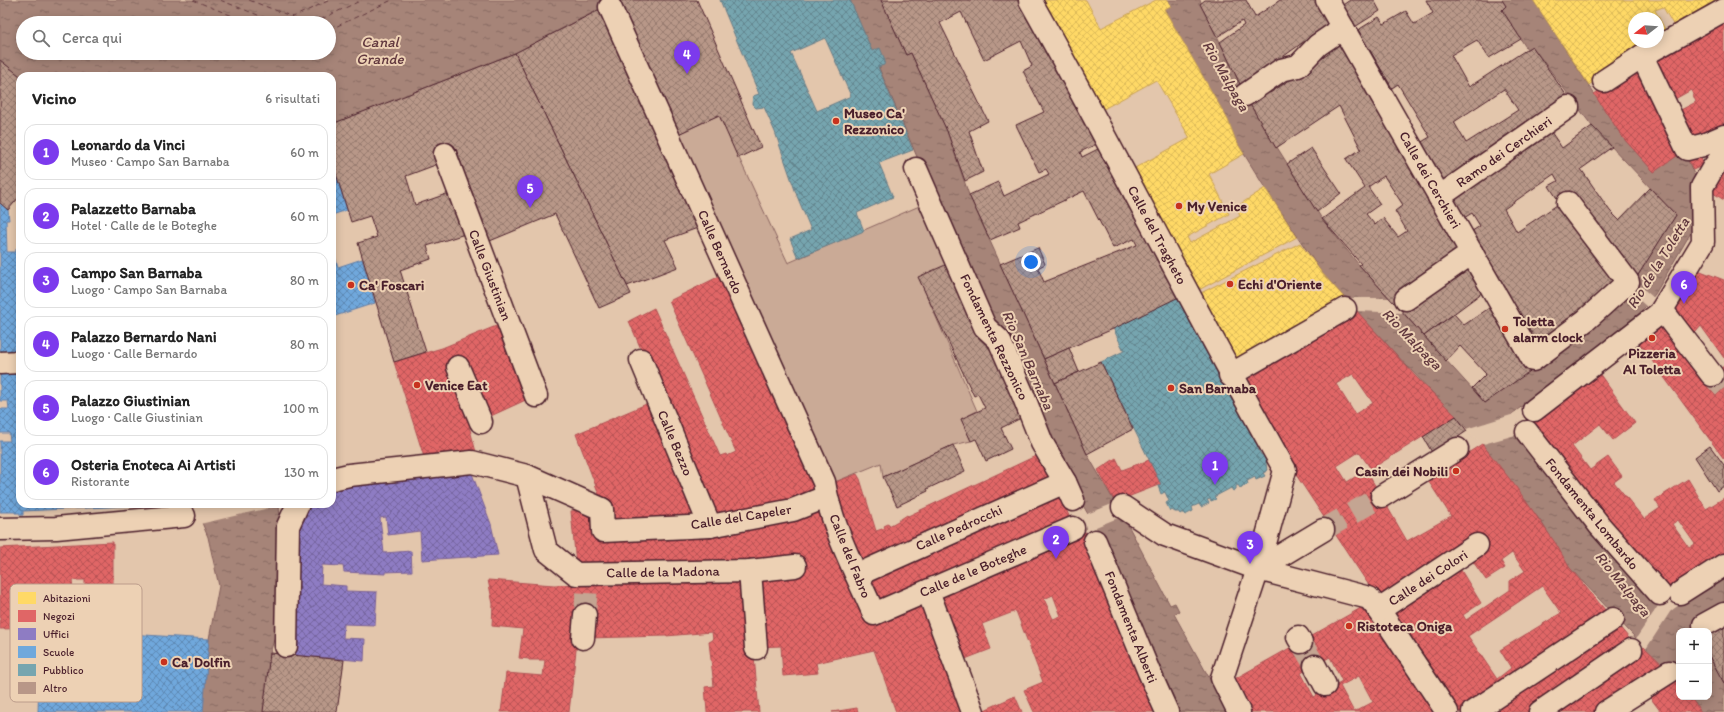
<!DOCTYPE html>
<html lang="it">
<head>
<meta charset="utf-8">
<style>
	:root { --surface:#fff; --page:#f6f6f6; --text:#222; --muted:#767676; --line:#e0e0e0; --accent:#7c3aed }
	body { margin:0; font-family:Itim,sans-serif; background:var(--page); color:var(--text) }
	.controls { position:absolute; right:12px; bottom:12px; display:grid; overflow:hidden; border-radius:8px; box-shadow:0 2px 10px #0003 }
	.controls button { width:36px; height:36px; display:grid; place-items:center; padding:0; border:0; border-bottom:1px solid var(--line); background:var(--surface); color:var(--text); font:20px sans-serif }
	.compass { position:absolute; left:1628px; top:12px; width:36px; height:36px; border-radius:50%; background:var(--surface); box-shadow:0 2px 10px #0003; rotate:253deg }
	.you { position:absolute; left:1031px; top:262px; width:14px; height:14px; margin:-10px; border:3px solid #fff; border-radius:50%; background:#1a73e8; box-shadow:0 0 0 6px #1a73e833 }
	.badge { display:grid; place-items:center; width:26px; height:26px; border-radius:50%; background:var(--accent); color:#fff; font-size:13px; font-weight:700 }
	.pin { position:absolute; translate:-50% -33px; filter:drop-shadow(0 1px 2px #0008) }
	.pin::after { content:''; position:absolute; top:21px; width:14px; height:12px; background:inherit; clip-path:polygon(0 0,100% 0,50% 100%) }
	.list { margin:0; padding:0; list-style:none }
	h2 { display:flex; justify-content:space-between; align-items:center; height:52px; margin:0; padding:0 16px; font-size:17px }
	h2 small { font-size:13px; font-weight:400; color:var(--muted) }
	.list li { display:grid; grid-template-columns:26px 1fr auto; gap:12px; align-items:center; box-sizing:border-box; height:56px; margin:0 8px 8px; padding:0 8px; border:1px solid var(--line); border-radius:12px }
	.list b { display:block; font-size:15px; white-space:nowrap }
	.list p { margin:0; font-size:13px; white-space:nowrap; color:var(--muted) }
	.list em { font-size:13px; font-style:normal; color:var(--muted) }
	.icon { flex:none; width:22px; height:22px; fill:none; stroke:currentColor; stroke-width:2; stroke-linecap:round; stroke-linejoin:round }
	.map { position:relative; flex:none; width:1724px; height:712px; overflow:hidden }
	.search { position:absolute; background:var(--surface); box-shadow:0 2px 10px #0003; left:16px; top:16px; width:320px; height:44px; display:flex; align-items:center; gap:10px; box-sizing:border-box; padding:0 14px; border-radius:22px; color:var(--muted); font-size:15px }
	.panel { position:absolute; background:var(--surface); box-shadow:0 2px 10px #0003; left:16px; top:72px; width:320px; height:436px; border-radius:12px }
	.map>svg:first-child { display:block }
	.garden { fill:#caaa96; stroke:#8a6460 }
	.water { fill:url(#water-ripples); stroke:#815c59; fill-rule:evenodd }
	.pier { fill:#e3c6ac }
	.homes { fill:url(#homes-cross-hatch); stroke:#c9a154; fill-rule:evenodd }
	.shops { fill:url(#shops-cross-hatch); stroke:#b35154; fill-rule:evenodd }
	.offices { fill:url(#offices-cross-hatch); stroke:#7a6095 }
	.schools { fill:url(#schools-cross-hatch); stroke:#647fa7 }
	.public { fill:url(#public-cross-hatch); stroke:#697d87; fill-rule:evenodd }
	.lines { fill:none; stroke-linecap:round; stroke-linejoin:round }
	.ferry { stroke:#61383e; stroke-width:1; stroke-dasharray:5 4; stroke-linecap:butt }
	.building { fill:url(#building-cross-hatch); stroke:#4a1f2b; fill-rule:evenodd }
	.minor-tunnel { stroke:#c4a592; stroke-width:22; stroke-dasharray:22 11; stroke-linecap:butt }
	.minor-casing { stroke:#4a1f2b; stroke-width:25 }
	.minor { stroke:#edd1b4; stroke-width:22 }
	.poi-dot { fill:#c8321e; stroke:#edd1b4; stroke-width:1.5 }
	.labels { text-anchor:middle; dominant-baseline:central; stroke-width:4; stroke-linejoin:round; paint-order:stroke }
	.poi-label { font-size:14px; font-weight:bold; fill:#4a1f2b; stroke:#edd1b4; text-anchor:start }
	.street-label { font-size:14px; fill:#4a1f2b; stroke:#edd1b4 }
	.water-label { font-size:15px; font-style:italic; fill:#61383e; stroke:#edd1b4 }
	.key { fill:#edd1b4; stroke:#bc9c8b; stroke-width:1 }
	.key-label { font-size:11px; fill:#4a1f2b }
</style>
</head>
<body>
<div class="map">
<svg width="1724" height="712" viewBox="0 0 1724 712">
	<defs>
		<pattern id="water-ripples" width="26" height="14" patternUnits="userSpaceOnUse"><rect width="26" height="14" fill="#a68478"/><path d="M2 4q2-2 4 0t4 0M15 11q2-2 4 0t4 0" fill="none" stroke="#896b63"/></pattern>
		<pattern id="homes-cross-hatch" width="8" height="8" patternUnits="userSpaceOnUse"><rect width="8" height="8" fill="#ffd966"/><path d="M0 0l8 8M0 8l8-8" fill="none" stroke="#dcba59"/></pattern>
		<pattern id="shops-cross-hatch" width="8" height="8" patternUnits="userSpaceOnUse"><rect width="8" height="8" fill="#e06666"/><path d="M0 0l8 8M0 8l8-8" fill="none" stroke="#b85354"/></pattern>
		<pattern id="offices-cross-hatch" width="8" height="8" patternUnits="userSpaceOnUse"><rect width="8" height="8" fill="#8e7cc3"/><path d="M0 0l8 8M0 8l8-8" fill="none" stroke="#76659f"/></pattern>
		<pattern id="schools-cross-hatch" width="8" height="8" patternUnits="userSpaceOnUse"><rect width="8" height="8" fill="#6fa8dc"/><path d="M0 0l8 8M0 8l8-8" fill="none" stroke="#5d88b3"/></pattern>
		<pattern id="public-cross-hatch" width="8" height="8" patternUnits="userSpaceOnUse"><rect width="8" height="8" fill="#76a5af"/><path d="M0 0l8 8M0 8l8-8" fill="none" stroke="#63868f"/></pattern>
		<pattern id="building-cross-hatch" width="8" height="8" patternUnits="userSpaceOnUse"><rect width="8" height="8" fill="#b89788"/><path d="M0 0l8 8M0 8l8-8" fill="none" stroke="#987b6f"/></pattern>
	</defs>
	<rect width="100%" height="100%" fill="#e3c6ac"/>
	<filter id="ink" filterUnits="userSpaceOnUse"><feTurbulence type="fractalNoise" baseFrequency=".025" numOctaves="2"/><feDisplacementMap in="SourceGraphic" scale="8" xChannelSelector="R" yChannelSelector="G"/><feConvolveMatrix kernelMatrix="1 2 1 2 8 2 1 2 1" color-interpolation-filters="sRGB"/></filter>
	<g filter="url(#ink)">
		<path class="garden" d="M719 115 788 263 924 204 950 263 919 278 977 411 961 419 971 441 953 445 883 477 881 463 830 484 674 136Z"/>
		<g class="water">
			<path d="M0 0H617L515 53 332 124V76H20L0 60ZM23 23H329V53H23Z"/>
			<path d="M850 0H881L906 55 911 53 947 131 969 195 1087 454 1129 527 1170 605 1175 603 1179 611 1174 614 1228 712H1180L1110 552 1078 497 935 199Z"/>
			<path d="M1168 0H1200L1248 101 1322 219 1359 265 1485 403 1635 280 1676 215 1592 126 1532 46 1527 49 1502 10 1506 6 1502 0H1533L1623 138 1654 172 1684 151 1696 179 1693 229 1655 294 1641 312 1511 415 1670 612 1693 591 1724 572V605L1696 631H1679V683L1672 674 1646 649 1569 567 1542 523 1482 444 1406 365 1322 273 1265 188 1236 141 1164 9 1171 6Z"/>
			<path d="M194 504H279L282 552 279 623 270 653 266 712H202L209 639 219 586 208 537Z"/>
			<path d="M1709 656 1724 683V712H1701L1690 697H1709Z"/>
		</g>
		<g class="pier">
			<path d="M1633 280 1654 298 1647 307 1626 288Z"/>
			<path d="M1345 298H1389L1394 303 1396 302 1403 313 1358 311Z"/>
			<path d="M1528 403 1514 415 1526 432 1480 445 1466 429 1511 415Z"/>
			<path d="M1078 497 1087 514 1117 502 1125 515 1096 527 1101 538 1100 539 1076 498Z"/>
			<path d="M192 504H281L282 505 200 524Z"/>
			<path d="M1657 595 1670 609 1683 598 1685 600 1670 612 1646 649 1643 648 1635 640 1660 603Z"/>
		</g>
		<g class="homes">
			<path d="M1036 0H1086L1101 28 1156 0H1168L1171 6 1164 9 1228 120 1236 141 1244 154 1209 174 1229 214 1187 237 1190 243 1240 216 1236 207 1265 188 1297 237 1193 293 1131 170 1190 138 1156 80 1098 112Z"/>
			<path d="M1533 0H1724L1678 33 1663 7 1655 10 1669 37 1601 76 1589 85ZM1634 18H1658V42H1634Z"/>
			<path d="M1300 243 1322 273 1350 304 1234 371 1195 296Z"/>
		</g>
		<g class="shops">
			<path d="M1724 16V123L1688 147 1673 114 1696 102 1691 90 1668 103 1647 59Z"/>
			<path d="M1640 64 1684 151 1654 172 1624 139 1594 94Z"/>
			<path d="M1698 152 1704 165 1693 170 1687 156Z"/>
			<path d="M1724 163V200L1707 189Z"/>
			<path d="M1698 270 1724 280V358L1701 326 1690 339 1670 313Z"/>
			<path d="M724 274 822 491 713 520 692 468 629 321 654 308 720 456 726 454 727 456 736 452 669 301Z"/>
			<path d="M1354 308 1416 377 1456 416 1371 469 1359 452 1337 466 1347 482 1366 470 1407 541 1451 516 1427 479 1482 444 1516 487 1556 544 1569 567 1611 617 1467 712H1455L1388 612 1459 567 1481 603 1463 615 1466 620 1510 590V581L1525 571 1512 553 1501 561 1505 568 1486 580 1464 549 1380 602 1281 452 1237 376ZM1353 374 1373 403 1355 414 1336 384ZM1542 586 1561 613 1500 650 1511 668 1497 679 1468 636Z"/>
			<path d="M1661 319 1715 373 1724 366V459L1636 339Z"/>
			<path d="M501 324 530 398 469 426 476 452 425 460 394 362 442 348Z"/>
			<path d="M1596 369 1635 423 1613 440 1600 424 1572 446 1590 470 1608 457 1622 476 1614 482 1644 519 1660 508 1655 500 1688 479 1706 509 1724 498V558L1664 596 1525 423ZM1678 520 1695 544 1689 548 1672 524Z"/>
			<path d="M651 402 699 521 607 527 605 510 576 434Z"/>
			<path d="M1042 453 1072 523 879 606 830 484 857 474 860 479 876 531 885 528 884 526 888 524 889 526 898 521 907 515 908 516Z"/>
			<path d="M1116 458 1122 470 1149 460 1161 484 1115 502 1098 470Z"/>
			<path d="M826 508 872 623 928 599 970 712H896L874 650 816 663 818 673 783 676 781 646 758 647 753 577 804 572V564H576L571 511 595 509 597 537Z"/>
			<path d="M1086 532 1091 543 1159 712H1034L1024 690 1043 682 1016 611 982 624 991 649 960 661 935 596 995 569ZM1053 595 1061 616 1053 619 1044 599Z"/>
			<path d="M113 542V633L100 632V628L85 627 0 629V548ZM72 580H85V590L73 591Z"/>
			<path d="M747 578 759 712H707L705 687 714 686 709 642 713 640 712 632 666 636 587 638 580 615 569 712H501L506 673 543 676 545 660H529V659L519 658 523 629 492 626 493 604 488 580 554 585Z"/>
			<path d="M1368 604 1441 712H1247L1231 681ZM1330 657 1342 681 1314 697 1301 673ZM1359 676 1373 702 1354 712 1340 686Z"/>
			<path d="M1614 620 1633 643 1532 712H1478Z"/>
			<path d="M1644 647 1666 668 1600 712H1548Z"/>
			<path d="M1672 674 1679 683V697H1690L1701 712H1661L1646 692Z"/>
			<path d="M1015 696 1022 712H980Z"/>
			<path d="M857 708 858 712H832Z"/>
		</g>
		<path class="offices" d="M471 471 491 524 498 555 422 560 420 531 388 535 386 517 380 518 384 553 411 551 412 571 385 572V574L344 572 343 566 322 565 321 584 346 586V591L377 592 375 625 344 624 343 638 365 639 364 661 293 655 295 544 304 504H332V489Z"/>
		<g class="schools">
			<path d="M332 161 347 210 332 215Z"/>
			<path d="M0 203 8 210 9 220H6L7 252H16V249H20V358L0 359Z"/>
			<path d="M332 246 338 267 362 259 375 303 332 317Z"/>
			<path d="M20 367V504H128V506L23 511V515H20V513H15V512H0V441H10L9 433H0V409H9L8 401H0V368Z"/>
			<path d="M155 504H181L155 505Z"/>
			<path d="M81 631 209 639 203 712H38L39 676 121 680 122 648 81 647Z"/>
		</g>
		<g class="public">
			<path d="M720 0H850L872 51 880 48 885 60 884 65 878 67 913 150 879 163 893 197 857 213 864 231 798 258 790 239 811 230 797 196 775 132 764 107 756 108 752 104 753 96 759 94ZM825 38 851 96 817 111 791 53Z"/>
			<path d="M1184 294 1253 438 1256 436 1260 445 1257 446 1261 455 1264 454 1268 462 1266 463 1267 471 1263 473 1265 476 1256 480 1255 477 1247 481 1248 484 1240 488 1238 485 1236 486V489L1233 491 1231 488 1214 497 1216 499 1211 501 1210 499 1207 500 1209 503 1201 507 1199 504 1192 507 1193 511 1185 515 1183 512 1180 514 1179 512H1175L1172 510 1170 511 1166 503 1169 501 1165 492 1161 494 1158 486 1161 484 1101 362 1124 351 1113 328Z"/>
		</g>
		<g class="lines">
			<g class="ferry">
				<path d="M193 0 250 23"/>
				<path d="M220 0 278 23"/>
				<path d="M249 0 293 17 330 0"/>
				<path d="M313 23 362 0"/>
				<path d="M329 30 392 0"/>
			</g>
		</g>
		<g class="building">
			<path d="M617 0H697L761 147 738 158 719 115 674 136Z"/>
			<path d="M881 0H1023L1101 142 1080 152 1082 157 1104 146 1183 295 1113 329 1044 359 1000 264 1038 248 1045 264 1038 268 1044 282 1137 245 1134 239 1113 248 1084 191 1018 222 1020 227 990 240 969 195 998 182 1004 196 1049 174 1046 169 1039 172 1016 125 1044 112 1023 71 1032 66 1021 41 984 60 961 12 940 23 988 121 969 131 983 172 965 181 947 131 911 53 906 55Z"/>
			<path d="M1205 0H1246L1255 17 1280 0H1322L1467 252 1394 303 1359 265 1361 264 1322 219 1365 188 1346 159 1361 149 1339 106 1276 148 1248 101 1220 42 1244 25 1242 21 1217 37 1200 4ZM1316 33 1330 53 1270 93 1259 74ZM1384 176 1403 205 1395 211 1407 231 1398 237 1383 218 1375 225 1366 214 1380 204 1368 187Z"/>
			<path d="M1350 0H1374L1380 11 1350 30 1337 9Z"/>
			<path d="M1426 0H1502L1506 6 1502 10 1521 39 1489 58 1477 40 1451 55 1469 87 1532 46 1569 99 1441 191 1415 146 1430 137 1398 84 1392 88 1358 30 1379 17 1384 24 1406 11 1414 24 1433 13ZM1504 89 1518 110 1466 143 1454 122Z"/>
			<path d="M605 7 703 226 665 240 678 267 627 286 515 53Z"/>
			<path d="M515 53 631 294 599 308 555 214 485 243 448 148 434 154 438 164 406 176 415 205 449 193 465 234 427 246 431 259 400 270 426 352 394 362 358 243 377 237 370 216 351 222 332 161V124Z"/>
			<path d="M0 60 20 76V196L8 210 0 203Z"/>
			<path d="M1547 126 1562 148 1592 126 1612 147 1581 169 1610 211 1619 220 1650 188 1676 215 1635 280 1533 353 1466 235 1480 226 1472 213 1459 221 1445 197ZM1554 174 1558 181 1549 186 1560 203 1517 232 1504 209Z"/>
			<path d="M1311 148 1341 193 1317 212 1287 164Z"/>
			<path d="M1469 257 1487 289 1424 336 1399 308Z"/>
			<path d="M950 263 989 348 995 345 1025 416 1001 428 1011 449 986 461 976 439 971 441 961 419 985 408 978 394 974 396 918 277Z"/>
			<path d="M1495 304 1533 369 1485 403 1472 388 1486 374 1460 346 1446 361 1424 336 1454 314 1464 325Z"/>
			<path d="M1069 348 1079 372 1055 383 1044 359Z"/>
			<path d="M1101 362 1133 429 1087 454 1055 383Z"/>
			<path d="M1456 416 1467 431 1433 454 1423 437Z"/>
			<path d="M953 445 965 471 927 489 928 491 897 506 883 477Z"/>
			<path d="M1710 446 1724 465V486L1717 491 1695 457Z"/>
			<path d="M1724 623V683L1709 656V631Z"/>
			<path d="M270 653 344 660 337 712H263Z"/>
		</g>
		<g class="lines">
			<g class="minor-tunnel">
				<path d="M1712 375 1724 388"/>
				<path d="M1323 530 1382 496"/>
				<path d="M585 615 587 584"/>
				<path d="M1301 642 1315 666"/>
			</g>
			<defs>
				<g id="minor">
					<path d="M1030 0C1118 156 1197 316 1285 470L1258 569 1222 678 1239 712"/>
					<path d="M1327 0 1533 360 1586 320 1628 282 1568 203"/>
					<path d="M610 7 824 482C831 526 856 573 874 614L1073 528"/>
					<path d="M1642 56 1687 149 1703 145 1724 136"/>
					<path d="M1604 81 1642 56 1724 10"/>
					<path d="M1245 95 1281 70 1298 66 1318 45 1343 28"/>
					<path d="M445 154 536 396"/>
					<path d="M916 169 985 327 999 340 1023 395 1042 443 1065 482 1073 500"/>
					<path d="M1439 197 1568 107"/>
					<path d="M1406 299 1472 253"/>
					<path d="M1662 310 1712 375"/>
					<path d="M641 360 710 526"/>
					<path d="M0 363 20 362"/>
					<path d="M458 367 481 422"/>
					<path d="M1230 375 1345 309"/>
					<path d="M1534 410 1660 313 1703 242 1702 187 1713 168 1724 154"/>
					<path d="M1527 432 1600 526 1660 594"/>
					<path d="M527 476 546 550 576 574 750 571 795 566"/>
					<path d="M332 479 349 475 472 462 527 476 602 509 603 531 710 526 793 510 826 497"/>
					<path d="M1382 496 1457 449"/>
					<path d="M1123 507 1165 535 1258 569 1369 598 1379 610 1447 712"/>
					<path d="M0 529 56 528 184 516"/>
					<path d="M1095 541 1149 672 1167 712"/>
					<path d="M1258 569 1323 530"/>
					<path d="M750 571 756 648"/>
					<path d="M857 575 1065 482"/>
					<path d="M928 591 973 712"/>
					<path d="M1680 593 1724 565"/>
					<path d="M1379 610 1477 545"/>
					<path d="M1704 625 1724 614"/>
					<path d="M1298 637 1301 642"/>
					<path d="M583 638 585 615"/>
					<path d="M286 646 288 526 298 504"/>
					<path d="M1315 666 1325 685"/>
					<path d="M1473 712 1613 619"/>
					<path d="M1540 712 1631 650"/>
					<path d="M1606 712 1669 672"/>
				</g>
			</defs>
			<use href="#minor" class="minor-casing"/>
			<use href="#minor" class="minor"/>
		</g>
	</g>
	<g class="poi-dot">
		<circle cx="836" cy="121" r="4"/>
		<circle cx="1179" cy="206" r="4"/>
		<circle cx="1230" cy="284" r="4"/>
		<circle cx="351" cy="285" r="4"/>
		<circle cx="1505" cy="329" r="4"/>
		<circle cx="1652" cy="338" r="4"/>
		<circle cx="417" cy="385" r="4"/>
		<circle cx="1171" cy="388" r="4"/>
		<circle cx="1456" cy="471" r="4"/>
		<circle cx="1349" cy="626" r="4"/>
		<circle cx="164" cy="662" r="4"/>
	</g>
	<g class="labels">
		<g class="poi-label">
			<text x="844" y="113">Museo Ca'<tspan x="844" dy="16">Rezzonico</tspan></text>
			<text x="1187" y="206">My Venice</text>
			<text x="1238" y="284">Echi d'Oriente</text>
			<text x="359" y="285">Ca' Foscari</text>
			<text x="1513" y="321">Toletta<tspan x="1513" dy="16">alarm clock</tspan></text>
			<text x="1652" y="353" text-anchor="middle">Pizzeria<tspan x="1652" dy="16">Al Toletta</tspan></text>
			<text x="425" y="385">Venice Eat</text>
			<text x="1179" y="388">San Barnaba</text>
			<text x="1448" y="471" text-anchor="end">Casin dei Nobili</text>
			<text x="1357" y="626">Ristoteca Oniga</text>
			<text x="172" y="662">Ca' Dolfin</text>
		</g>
		<g class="street-label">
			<text transform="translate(1504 152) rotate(-35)">Ramo dei Cerchieri</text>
			<text transform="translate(1430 180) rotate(60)">Calle dei Cerchieri</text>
			<text transform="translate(1157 235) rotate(62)">Calle del Tragheto</text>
			<text transform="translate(720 252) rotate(66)">Calle Bernardo</text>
			<text transform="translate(490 275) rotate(69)">Calle Giustinian</text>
			<text transform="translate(994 337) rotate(64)">Fondamenta Rezzonico</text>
			<text transform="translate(675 443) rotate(67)">Calle Bezzo</text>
			<text transform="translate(1592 514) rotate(51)">Fondamenta Lombardo</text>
			<text transform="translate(741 517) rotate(-9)">Calle del Capeler</text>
			<text transform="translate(959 528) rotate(-24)">Calle Pedrocchi</text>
			<text transform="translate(850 556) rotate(68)">Calle del Fabro</text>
			<text transform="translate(973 571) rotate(-23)">Calle de le Boteghe</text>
			<text transform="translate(663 572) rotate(-1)">Calle de la Madona</text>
			<text transform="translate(1428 578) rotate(-33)">Calle dei Colori</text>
			<text transform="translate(1131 627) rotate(68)">Fondamenta Alberti</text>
		</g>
		<g class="water-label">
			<text x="380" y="42">Canal<tspan x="380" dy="17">Grande</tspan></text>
			<text transform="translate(1226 76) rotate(60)">Rio Malpaga</text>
			<text transform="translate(1658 263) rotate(-58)">Rio de la Toletta</text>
			<text transform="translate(1412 339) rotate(46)">Rio Malpaga</text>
			<text transform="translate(1028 360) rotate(66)">Rio San Barnaba</text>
			<text transform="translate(1623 584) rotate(51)">Rio Malpaga</text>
		</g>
	</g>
	<rect x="10" y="584" width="132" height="118" rx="6" class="key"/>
	<rect x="18" y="592" width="18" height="12" fill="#ffd966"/>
	<rect x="18" y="610" width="18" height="12" fill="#e06666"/>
	<rect x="18" y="628" width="18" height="12" fill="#8e7cc3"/>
	<rect x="18" y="646" width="18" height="12" fill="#6fa8dc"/>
	<rect x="18" y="664" width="18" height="12" fill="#76a5af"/>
	<rect x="18" y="682" width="18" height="12" fill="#b89788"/>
	<g class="key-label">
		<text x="43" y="602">Abitazioni</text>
		<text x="43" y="620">Negozi</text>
		<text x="43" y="638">Uffici</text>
		<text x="43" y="656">Scuole</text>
		<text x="43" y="674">Pubblico</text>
		<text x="43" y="692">Altro</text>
	</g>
</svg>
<div class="controls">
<button>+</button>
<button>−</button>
</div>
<svg class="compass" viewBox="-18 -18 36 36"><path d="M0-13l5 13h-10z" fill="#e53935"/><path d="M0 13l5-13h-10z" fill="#767676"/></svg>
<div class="you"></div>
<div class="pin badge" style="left:1215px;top:485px">1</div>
<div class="pin badge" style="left:1056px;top:559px">2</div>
<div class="pin badge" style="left:1250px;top:564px">3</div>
<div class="pin badge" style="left:687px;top:74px">4</div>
<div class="pin badge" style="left:530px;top:208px">5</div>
<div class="pin badge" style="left:1684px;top:304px">6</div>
<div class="search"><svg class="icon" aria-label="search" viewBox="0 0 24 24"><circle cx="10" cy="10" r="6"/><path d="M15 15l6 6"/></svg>Cerca qui</div>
<section class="panel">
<h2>Vicino<small>6 risultati</small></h2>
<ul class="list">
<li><span class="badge">1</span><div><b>Leonardo da Vinci</b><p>Museo · Campo San Barnaba</p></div><em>60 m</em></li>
<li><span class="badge">2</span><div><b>Palazzetto Barnaba</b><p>Hotel · Calle de le Boteghe</p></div><em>60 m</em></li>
<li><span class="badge">3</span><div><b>Campo San Barnaba</b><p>Luogo · Campo San Barnaba</p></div><em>80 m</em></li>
<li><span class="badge">4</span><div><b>Palazzo Bernardo Nani</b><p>Luogo · Calle Bernardo</p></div><em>80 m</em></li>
<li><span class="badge">5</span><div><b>Palazzo Giustinian</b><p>Luogo · Calle Giustinian</p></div><em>100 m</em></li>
<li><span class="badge">6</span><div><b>Osteria Enoteca Ai Artisti</b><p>Ristorante</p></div><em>130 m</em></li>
</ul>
</section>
</div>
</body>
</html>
